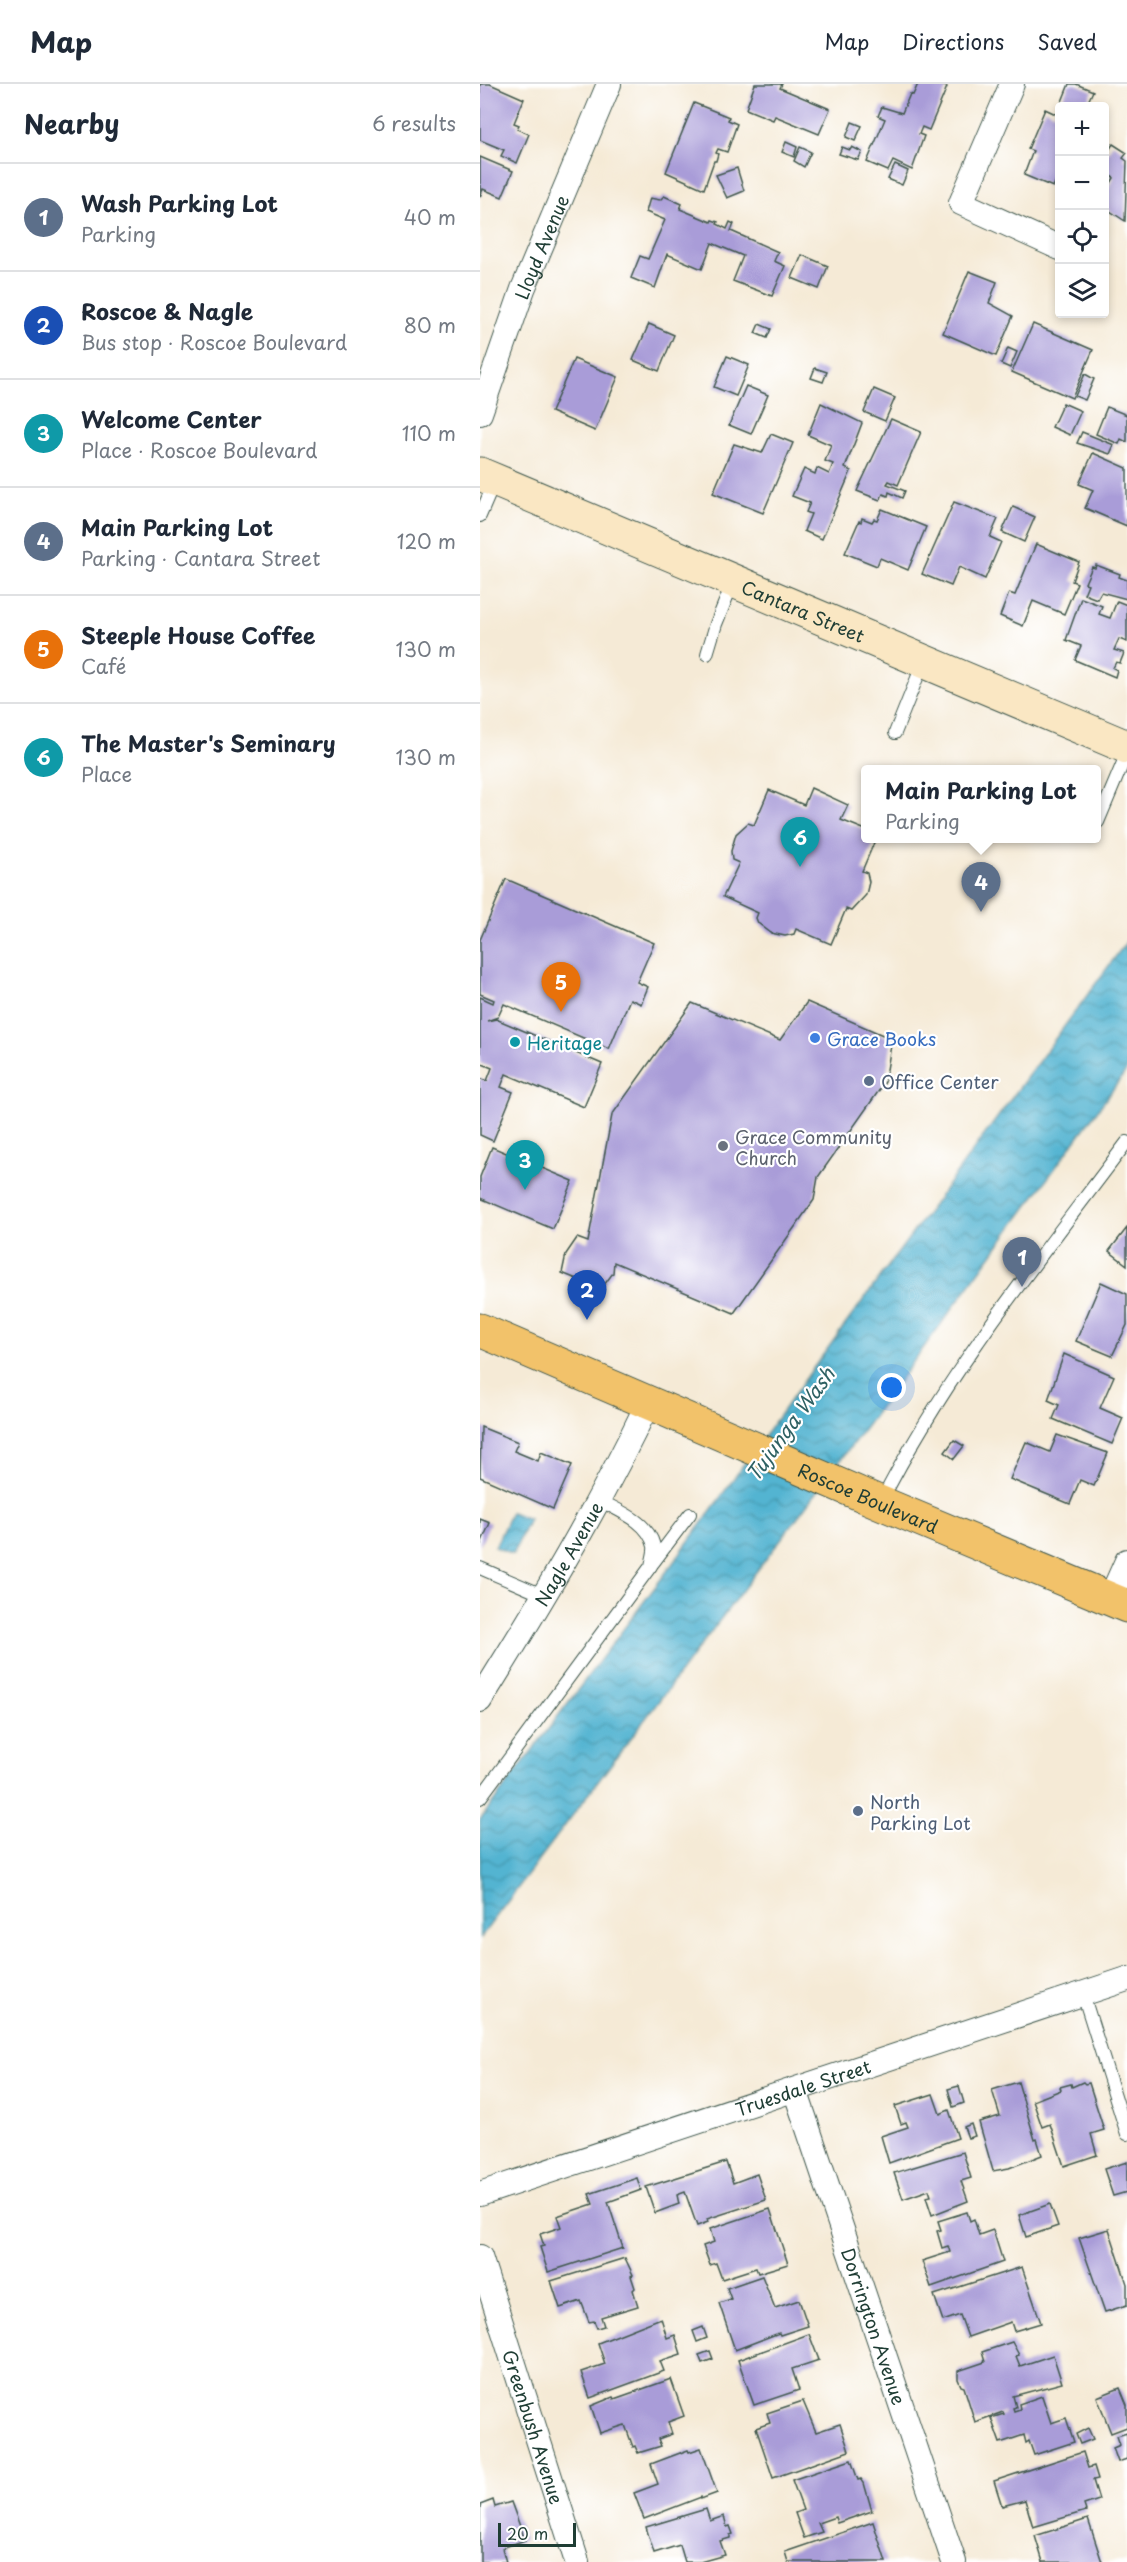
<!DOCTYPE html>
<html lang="en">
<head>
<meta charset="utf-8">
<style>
	:root { --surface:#fff; --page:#f6f6f7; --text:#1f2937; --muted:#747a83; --line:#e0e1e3; --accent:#d1495b }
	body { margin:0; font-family:"Playpen Sans",sans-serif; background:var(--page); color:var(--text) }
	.controls { position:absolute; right:18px; top:18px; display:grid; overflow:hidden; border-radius:6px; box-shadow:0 3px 9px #0003 }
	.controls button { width:54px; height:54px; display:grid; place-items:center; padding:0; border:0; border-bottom:2px solid var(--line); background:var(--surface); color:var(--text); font:30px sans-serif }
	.scale { position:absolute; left:18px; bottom:15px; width:78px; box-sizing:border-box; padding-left:6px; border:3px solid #1f3d34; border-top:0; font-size:16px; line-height:21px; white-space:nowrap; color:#1f3d34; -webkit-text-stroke:4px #fff; paint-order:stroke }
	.you { position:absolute; left:412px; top:1304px; width:21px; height:21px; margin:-15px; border:4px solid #fff; border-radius:50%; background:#1a73e8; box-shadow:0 0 0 9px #1a73e833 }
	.badge { display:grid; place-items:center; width:39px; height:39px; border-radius:50%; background:var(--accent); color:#fff; font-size:20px; font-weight:700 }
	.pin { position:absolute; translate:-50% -50px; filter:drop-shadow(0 2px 3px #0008) }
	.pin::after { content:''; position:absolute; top:32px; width:21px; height:18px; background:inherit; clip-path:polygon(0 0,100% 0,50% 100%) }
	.popup { position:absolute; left:381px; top:681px; width:240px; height:78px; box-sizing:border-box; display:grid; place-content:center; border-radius:6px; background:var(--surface); filter:drop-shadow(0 2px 4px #0005); font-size:20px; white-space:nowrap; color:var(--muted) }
	.popup b { font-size:22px; color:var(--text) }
	.popup::after { content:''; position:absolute; left:50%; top:100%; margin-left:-12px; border:12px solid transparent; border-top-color:var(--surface) }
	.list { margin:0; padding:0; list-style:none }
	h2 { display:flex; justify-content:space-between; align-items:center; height:78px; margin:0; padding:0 24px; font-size:26px }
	h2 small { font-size:20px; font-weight:400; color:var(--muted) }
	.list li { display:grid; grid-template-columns:39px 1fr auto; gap:18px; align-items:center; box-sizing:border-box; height:108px; padding:0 24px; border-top:2px solid var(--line) }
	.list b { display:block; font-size:22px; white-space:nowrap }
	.list p { margin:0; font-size:20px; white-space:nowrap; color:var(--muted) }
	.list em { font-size:20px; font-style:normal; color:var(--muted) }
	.icon { flex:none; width:33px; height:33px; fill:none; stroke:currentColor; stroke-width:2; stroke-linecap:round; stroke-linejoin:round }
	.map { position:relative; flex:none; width:647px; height:2478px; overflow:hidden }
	header { display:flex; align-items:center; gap:36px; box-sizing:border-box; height:84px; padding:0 30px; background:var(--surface); border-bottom:2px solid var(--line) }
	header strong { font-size:28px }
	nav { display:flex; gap:33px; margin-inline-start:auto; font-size:21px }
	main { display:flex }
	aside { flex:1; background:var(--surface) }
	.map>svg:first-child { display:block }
	.water { fill:url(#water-waves); stroke:#387882; stroke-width:1.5 }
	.building { fill:#a99cd8 }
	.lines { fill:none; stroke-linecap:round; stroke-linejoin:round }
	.lane-casing { stroke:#3f574c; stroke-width:14 }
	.street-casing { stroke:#3f574c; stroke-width:26 }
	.secondary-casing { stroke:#3f574c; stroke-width:35 }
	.primary-casing { stroke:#3f574c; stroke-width:35 }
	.lane { stroke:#fff; stroke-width:12 }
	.street { stroke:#fff; stroke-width:24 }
	.secondary { stroke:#fae7c3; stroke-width:33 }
	.primary { stroke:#f2c26a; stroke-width:33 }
	.shop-dot { fill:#3f7fe0; stroke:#fff; stroke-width:2 }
	.culture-dot { fill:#0f9aa8; stroke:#fff; stroke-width:2 }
	.service-dot { fill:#5c6f8a; stroke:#fff; stroke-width:2 }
	.worship-dot { fill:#6b7280; stroke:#fff; stroke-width:2 }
	.labels { text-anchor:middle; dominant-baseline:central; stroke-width:4.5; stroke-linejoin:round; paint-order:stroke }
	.street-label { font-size:18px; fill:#1f3d34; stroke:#fff }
	.shop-label { font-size:18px; fill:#366cbe; stroke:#fff; text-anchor:start }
	.culture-label { font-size:18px; fill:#0d838f; stroke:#fff; text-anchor:start }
	.service-label { font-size:18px; fill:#4e5e75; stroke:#fff; text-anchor:start }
	.worship-label { font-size:18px; fill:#5b616d; stroke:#fff; text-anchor:start }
	.water-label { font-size:20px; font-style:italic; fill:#2e6163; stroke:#fff }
</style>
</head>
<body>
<header>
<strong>Map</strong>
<nav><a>Map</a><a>Directions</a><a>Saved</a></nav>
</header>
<main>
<aside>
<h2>Nearby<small>6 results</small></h2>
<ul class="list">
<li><span class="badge" style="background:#5c6f8a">1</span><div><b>Wash Parking Lot</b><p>Parking</p></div><em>40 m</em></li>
<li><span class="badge" style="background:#1a4fb4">2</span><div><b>Roscoe &amp; Nagle</b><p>Bus stop · Roscoe Boulevard</p></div><em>80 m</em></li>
<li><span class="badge" style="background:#0f9aa8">3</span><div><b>Welcome Center</b><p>Place · Roscoe Boulevard</p></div><em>110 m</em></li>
<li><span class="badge" style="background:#5c6f8a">4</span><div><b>Main Parking Lot</b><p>Parking · Cantara Street</p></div><em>120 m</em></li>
<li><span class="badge" style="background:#e8710a">5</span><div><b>Steeple House Coffee</b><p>Café</p></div><em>130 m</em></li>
<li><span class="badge" style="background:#0f9aa8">6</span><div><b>The Master's Seminary</b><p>Place</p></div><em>130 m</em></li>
</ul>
</aside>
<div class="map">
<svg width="647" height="2478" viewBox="0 0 647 2478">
	<defs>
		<pattern id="water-waves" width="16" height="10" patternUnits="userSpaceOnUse" patternTransform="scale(1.5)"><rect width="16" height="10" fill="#52b4d1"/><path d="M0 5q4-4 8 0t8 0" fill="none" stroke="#4394aa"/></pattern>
	</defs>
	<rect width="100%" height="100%" fill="#fff"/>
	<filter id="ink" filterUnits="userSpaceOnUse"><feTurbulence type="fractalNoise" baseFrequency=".0167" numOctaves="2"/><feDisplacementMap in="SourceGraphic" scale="12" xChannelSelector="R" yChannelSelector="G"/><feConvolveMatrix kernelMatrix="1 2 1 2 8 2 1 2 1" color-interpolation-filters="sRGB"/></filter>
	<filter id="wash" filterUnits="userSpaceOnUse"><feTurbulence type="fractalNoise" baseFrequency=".008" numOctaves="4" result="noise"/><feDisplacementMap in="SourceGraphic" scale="24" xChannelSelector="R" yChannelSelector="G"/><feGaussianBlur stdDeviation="1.35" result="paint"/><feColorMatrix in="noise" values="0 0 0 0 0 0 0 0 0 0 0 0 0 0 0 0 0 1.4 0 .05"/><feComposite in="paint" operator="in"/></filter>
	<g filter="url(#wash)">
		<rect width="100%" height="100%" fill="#f5ead6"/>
		<g class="water">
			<path d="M647 857V986L384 1345 0 1854V1736L193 1479 329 1290Z"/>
			<path d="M31 1428 49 1435 33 1470 15 1463Z"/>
		</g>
		<g id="blocks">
			<g class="building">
				<path d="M0 0H10L44 15 34 39 39 41 37 45 49 50 37 79 21 72 24 66 0 56Z"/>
				<path d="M275 0H302L300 4 350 25 339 50 295 32 293 36 266 25Z"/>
				<path d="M438 0H459L467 3 449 46 442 43 439 50 444 52 432 86 413 77 408 87 387 78 405 35 398 32 402 23 422 29 430 10 433 11Z"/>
				<path d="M589 0H596L613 7 606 22H588L581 20Z"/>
				<path d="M214 19 249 33 248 36 257 40 247 68 238 65 236 69 238 70 236 77H234L224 105 186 88Z"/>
				<path d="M565 25 580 32V87L573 103 544 91 553 67 548 65Z"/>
				<path d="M372 38 382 42 375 57 366 53Z"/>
				<path d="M306 58 317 63 314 73 302 68Z"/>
				<path d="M633 60 647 69 643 74 647 77 645 137 624 123V110L634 94 624 88V73Z"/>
				<path d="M320 63 331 68 324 83 314 77Z"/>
				<path d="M362 63 370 66 372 63 382 68 378 76 359 70Z"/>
				<path d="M0 73 33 87 22 113 3 105 0 113Z"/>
				<path d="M415 81 428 87 422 101 408 95Z"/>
				<path d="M257 84 264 107 247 114 236 91Z"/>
				<path d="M184 112 202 120 200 125 231 138 232 136 238 138 237 140 247 145 250 138 254 140 251 147 298 168 294 177 305 182 292 212 253 197 263 172 232 159 222 185 187 170 175 204 151 194 160 172 168 175 185 136 166 128 170 114 180 116Z"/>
				<path d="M322 171 348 182 339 205 312 194Z"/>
				<path d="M489 187 517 198 509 219 533 232 516 272 463 249Z"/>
				<path d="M169 240 194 251 179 287 153 276Z"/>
				<path d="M279 240 291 245 287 254 275 249Z"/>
				<path d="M553 240 613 266 592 314 532 288Z"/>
				<path d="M528 264 537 268 530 284 521 280Z"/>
				<path d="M247 272 269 281 256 312 234 303Z"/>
				<path d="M94 275 138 293 115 347 71 328Z"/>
				<path d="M335 284 347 288 343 298 331 294Z"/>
				<path d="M605 290 614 295 605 316 595 312Z"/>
				<path d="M266 302 288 311 271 350 249 341Z"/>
				<path d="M394 305 415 314 405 337 384 328Z"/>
				<path d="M341 319 382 339 365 384 371 387 342 455 324 447 331 430 326 428 330 419 312 412 324 385 335 390 337 384 349 390 353 380 345 377 351 361 328 351Z"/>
				<path d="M583 319 601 327 590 351 572 343Z"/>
				<path d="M627 323 647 331V358L641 355 639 360 616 350Z"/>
				<path d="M411 335 441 348 418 401 409 397 407 400 425 407 422 414 409 408 408 412 403 410 400 416 377 407Z"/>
				<path d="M602 348 634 361 630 370 597 359Z"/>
				<path d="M291 350 313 359 283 429 233 409 254 360 282 369Z"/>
				<path d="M613 369 647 384V442L605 424 613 406 599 400Z"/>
				<path d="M474 418 518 435 510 453 521 458 505 495 479 483 471 502 442 490Z"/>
				<path d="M533 423 555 433 544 458 522 448Z"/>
				<path d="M402 425 446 443 428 486 400 474 397 482 365 469 379 437 381 438 382 434 392 438 394 435 397 436Z"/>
				<path d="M556 460 599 478 592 497 597 499 584 530 553 517 543 542 520 532 529 509 535 511Z"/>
				<path d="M616 481 640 490 639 493 647 496V515L621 508 617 515 604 510 608 500 605 499 612 483 615 484Z"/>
				<path d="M601 514 622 522 619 530 630 534 637 517 647 521V558L639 555 634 566 644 569 640 579 636 578 633 584 637 586 635 593 595 576 601 562 586 556Z"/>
				<path d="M331 704 368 721 361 736 386 746V754H396L382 787 387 789 389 798 386 811 371 827 366 825 351 860 316 845 314 850 305 852 291 849 278 839 276 834 278 829 243 813 259 779 252 776 251 767 256 750 268 739 274 741 289 706 324 721Z"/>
				<path d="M26 795 174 859 157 898 168 903 161 920 150 915 129 965 24 920 18 933 7 937 16 935 122 980 104 1023 26 990 21 1003 33 1008 13 1057 0 1051V994L7 997 12 984 0 979V913L13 919 14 916 0 910V856Z"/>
				<path d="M327 918 412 955 405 998 338 1093 334 1116 254 1229 134 1178 133 1189 121 1205 82 1189 86 1170 97 1154 108 1158 132 1031 212 919 300 956Z"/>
				<path d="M12 1063 93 1097 73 1145 0 1114V1093Z"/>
				<path d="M647 1144V1181L629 1167Z"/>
				<path d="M621 1198 647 1210V1241L632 1272 596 1257Z"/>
				<path d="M584 1270 634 1292 620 1324 643 1334 632 1360 573 1335 579 1321 568 1316Z"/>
				<path d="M1 1343 38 1358 34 1367 58 1377 61 1368 92 1381 73 1425 0 1393Z"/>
				<path d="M577 1351 628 1369 614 1402 600 1396 590 1420 530 1395 546 1358 570 1368Z"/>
				<path d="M474 1356 484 1362 474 1375 465 1368Z"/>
				<path d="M0 1435 10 1439 0 1462Z"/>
				<path d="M538 1998 555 2056 557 2055 562 2071 529 2084 513 2087 499 2038 520 2032 512 2006Z"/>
				<path d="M603 1998 605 2000 609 1999 624 2046 611 2050 617 2071 584 2082 570 2040 562 2043 553 2017 581 2006 580 2003 591 2000 592 2003Z"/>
				<path d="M479 2002 484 2019 473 2023 468 2005Z"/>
				<path d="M453 2010 460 2030 469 2026 478 2054 409 2079 401 2052 428 2043 426 2038 421 2040 415 2022Z"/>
				<path d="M491 2040 495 2052 488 2054 484 2043Z"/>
				<path d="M483 2068 491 2094 481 2097 488 2117 452 2131 446 2113 451 2112 449 2106 423 2115 414 2089Z"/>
				<path d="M246 2078 253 2099 277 2090 286 2116 227 2135 228 2138 217 2142 205 2108 197 2111 199 2120 175 2129 166 2103Z"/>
				<path d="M647 2078V2108L633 2112 624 2085Z"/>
				<path d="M157 2094 161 2106 128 2118 143 2164 68 2188 60 2163 64 2162 60 2150 81 2143 77 2132 113 2120 109 2110Z"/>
				<path d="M570 2120 578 2142 546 2153 539 2131Z"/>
				<path d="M290 2125 308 2180 278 2189 276 2184 242 2195 236 2179 230 2181 223 2162 234 2158 230 2145Z"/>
				<path d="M487 2128 490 2137 494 2135 499 2151 513 2146 523 2178 451 2203 442 2177 470 2168 468 2162 462 2164 457 2147 461 2146 458 2137Z"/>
				<path d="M629 2145 647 2200V2221L625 2228 599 2154Z"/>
				<path d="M145 2174 153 2191 151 2192 155 2204 153 2206 158 2222 121 2233 124 2242 117 2244 114 2237 109 2238 101 2217 80 2224 71 2197Z"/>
				<path d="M542 2183 561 2239 534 2247 531 2238 488 2253 480 2231 463 2237 454 2211Z"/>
				<path d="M282 2192 295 2224 319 2216 328 2242 300 2251 299 2249 255 2266 239 2219 251 2215 247 2204Z"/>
				<path d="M181 2234 187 2254 195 2251 201 2270 180 2277 184 2287 110 2314 101 2288 125 2280 118 2259Z"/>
				<path d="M223 2243 227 2254 217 2258 213 2247Z"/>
				<path d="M329 2250 339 2276 312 2285 319 2306 274 2321 258 2276Z"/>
				<path d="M532 2258 539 2271 536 2272 540 2282 573 2271 582 2299 533 2312 536 2323 533 2324 534 2327 540 2325 539 2320 562 2312 571 2339 586 2334 594 2358 554 2371 549 2357 546 2359 544 2351 520 2359 511 2334 524 2330 523 2328 495 2338 484 2303 481 2302 478 2295V2287L505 2278 502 2268Z"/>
				<path d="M230 2267 233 2275 222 2279 219 2271Z"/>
				<path d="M191 2295 204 2332 188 2338 192 2350 178 2355 181 2362 158 2369 155 2362 153 2363 145 2341 120 2349 111 2322 133 2313 134 2315Z"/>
				<path d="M640 2304 647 2321V2343L631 2349 617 2313Z"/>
				<path d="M323 2317 336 2348 360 2340 369 2367 293 2394 276 2344 290 2339 287 2329Z"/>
				<path d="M608 2344 613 2355 600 2360 596 2350Z"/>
				<path d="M647 2349V2375L638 2378 633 2364 640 2361 637 2352Z"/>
				<path d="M221 2364 237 2409 221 2415V2413L164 2435 154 2409 178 2400 171 2380 208 2366 209 2368Z"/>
				<path d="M603 2368 608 2384 614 2382 618 2395 613 2396 619 2416 604 2421 606 2427 553 2443 545 2416 522 2422 514 2397Z"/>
				<path d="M371 2376 378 2396 381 2395 384 2399 392 2427 357 2439 355 2433 338 2439 342 2448 324 2454 315 2429 323 2426 312 2396Z"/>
				<path d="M13 2416 15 2423 31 2418 45 2456 22 2464 26 2478H0V2421Z"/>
				<path d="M226 2425 230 2437 244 2432 247 2443 250 2442 253 2450 250 2451V2454L240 2457 245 2471 220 2478H205L200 2461 174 2469 166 2443Z"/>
				<path d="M608 2435 622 2478H563L555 2452Z"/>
				<path d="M393 2438 406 2478H308L305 2468Z"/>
			</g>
		</g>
	</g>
	<g filter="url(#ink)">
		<use href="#blocks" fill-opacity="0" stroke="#3f574c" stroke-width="1.5"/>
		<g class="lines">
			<defs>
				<g id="lane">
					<path d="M0 432 15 397"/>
					<path d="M227 570 236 540 253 498"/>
					<path d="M415 649 443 579"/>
					<path d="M618 738 647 669"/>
					<path d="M401 1418C466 1289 560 1174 647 1058"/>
					<path d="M173 1479 210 1430"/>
					<path d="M0 1484 65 1512"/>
					<path d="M0 1714 171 1482C172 1476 175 1468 174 1462 168 1437 139 1427 119 1416"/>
					<path d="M603 1910 647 2050"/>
				</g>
				<g id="street">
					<path d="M532 0 481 119 580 164"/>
					<path id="s1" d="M0 329 43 205 129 0"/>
					<path d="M630 1515 647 1477"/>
					<path id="s2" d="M0 1616C60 1520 119 1422 168 1319"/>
					<path id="s3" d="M315 2006 474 2478"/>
					<path id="s4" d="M0 2110 647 1895"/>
					<path id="s5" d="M0 2173 97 2478"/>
				</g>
				<g id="secondary">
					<path id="s6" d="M0 390 647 663"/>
				</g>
				<g id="primary">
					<path id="s7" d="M0 1246 401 1419 647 1522"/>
				</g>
			</defs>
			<use href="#lane" class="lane-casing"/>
			<use href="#street" class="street-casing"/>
			<use href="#secondary" class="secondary-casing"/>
			<use href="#primary" class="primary-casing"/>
			<use href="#lane" class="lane"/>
			<use href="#street" class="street"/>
			<use href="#secondary" class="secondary"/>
			<use href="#primary" class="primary"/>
		</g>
	</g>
	<circle class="shop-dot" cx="335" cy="954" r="6"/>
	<circle class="culture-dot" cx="35" cy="958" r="6"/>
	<g class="service-dot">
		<circle cx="389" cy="997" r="6"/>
		<circle cx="378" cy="1727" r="6"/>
	</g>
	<circle class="worship-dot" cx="243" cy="1062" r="6"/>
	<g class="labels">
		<g class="street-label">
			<text stroke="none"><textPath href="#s1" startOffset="177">Lloyd Avenue</textPath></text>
			<text stroke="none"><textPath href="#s6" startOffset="351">Cantara Street</textPath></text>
			<text stroke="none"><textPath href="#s7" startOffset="423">Roscoe Boulevard</textPath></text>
			<text stroke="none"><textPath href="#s2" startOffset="171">Nagle Avenue</textPath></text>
			<text stroke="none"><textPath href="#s4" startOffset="340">Truesdale Street</textPath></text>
			<text stroke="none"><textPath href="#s3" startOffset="249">Dorrington Avenue</textPath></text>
			<text stroke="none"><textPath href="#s5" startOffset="178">Greenbush Avenue</textPath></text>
		</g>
		<g class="shop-label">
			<text x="347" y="954">Grace Books</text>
		</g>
		<g class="culture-label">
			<text x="47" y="958">Heritage</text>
		</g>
		<g class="service-label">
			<text x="401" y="997">Office Center</text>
			<text x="390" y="1717">North<tspan x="390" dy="21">Parking Lot</tspan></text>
		</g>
		<g class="worship-label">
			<text x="255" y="1052">Grace Community<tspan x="255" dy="21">Church</tspan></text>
		</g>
		<g class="water-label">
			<text transform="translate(310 1340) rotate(-54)">Tujunga Wash</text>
		</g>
	</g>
</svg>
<div class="controls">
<button>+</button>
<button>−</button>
<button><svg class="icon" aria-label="locate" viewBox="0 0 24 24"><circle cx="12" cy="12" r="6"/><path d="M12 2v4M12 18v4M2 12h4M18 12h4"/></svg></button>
<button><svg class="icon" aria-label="layers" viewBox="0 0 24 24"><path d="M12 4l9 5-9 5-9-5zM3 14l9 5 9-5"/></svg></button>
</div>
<div class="scale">20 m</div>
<div class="you"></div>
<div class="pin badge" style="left:542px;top:1203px;background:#5c6f8a">1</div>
<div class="pin badge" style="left:107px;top:1236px;background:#1a4fb4">2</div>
<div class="pin badge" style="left:45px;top:1106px;background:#0f9aa8">3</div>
<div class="pin badge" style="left:501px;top:828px;background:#5c6f8a">4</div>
<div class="popup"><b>Main Parking Lot</b>Parking</div>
<div class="pin badge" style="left:81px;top:928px;background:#e8710a">5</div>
<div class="pin badge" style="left:320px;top:783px;background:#0f9aa8">6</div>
</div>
</main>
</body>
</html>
